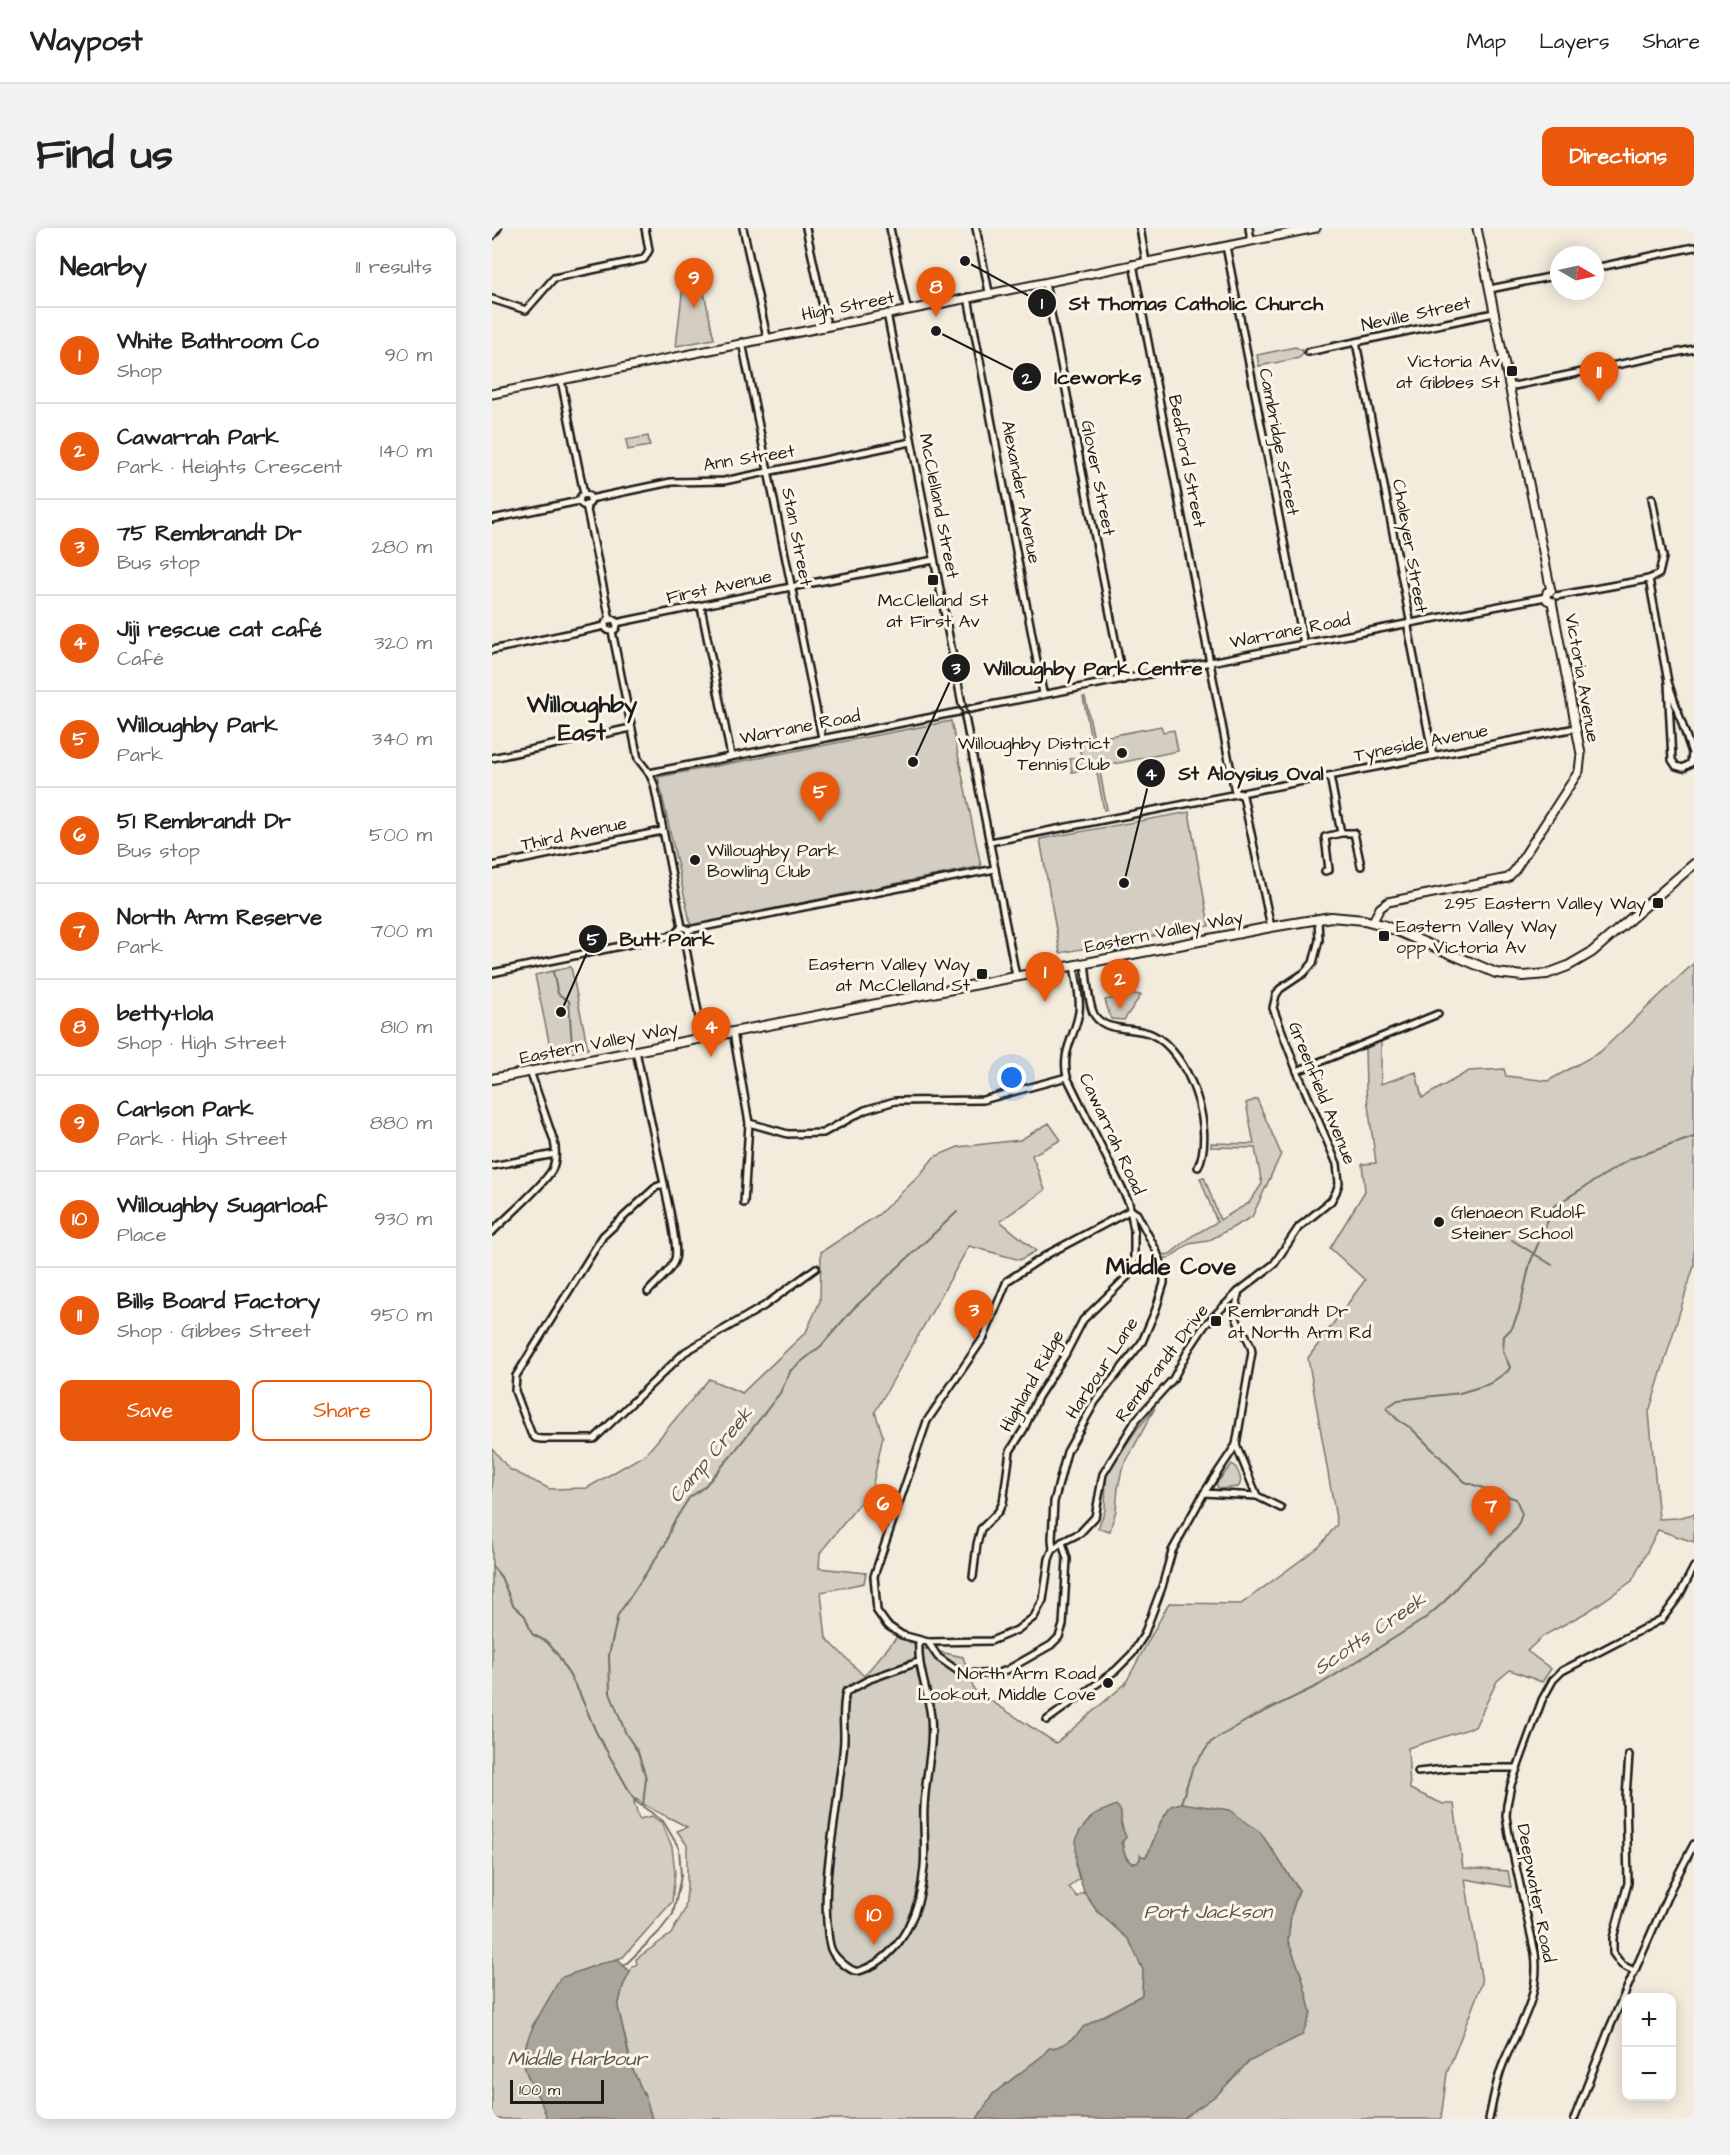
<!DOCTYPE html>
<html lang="en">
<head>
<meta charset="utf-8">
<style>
	:root { --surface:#fff; --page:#f2f2f2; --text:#222; --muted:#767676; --line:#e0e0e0; --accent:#ea580c }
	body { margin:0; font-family:"Architects Daughter",sans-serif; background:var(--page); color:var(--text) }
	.controls { position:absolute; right:18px; bottom:18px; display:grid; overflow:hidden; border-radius:12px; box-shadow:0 3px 15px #0003 }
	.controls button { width:54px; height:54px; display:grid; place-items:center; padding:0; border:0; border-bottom:2px solid var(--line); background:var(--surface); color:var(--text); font:30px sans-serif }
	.compass { position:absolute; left:1058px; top:18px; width:54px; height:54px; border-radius:50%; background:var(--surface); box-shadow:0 3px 15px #0003; rotate:99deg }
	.scale { position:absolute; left:18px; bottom:15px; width:94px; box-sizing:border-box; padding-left:6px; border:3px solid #1c1c1c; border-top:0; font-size:16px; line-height:21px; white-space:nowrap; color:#1c1c1c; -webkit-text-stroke:4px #fcf5e5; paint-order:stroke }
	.you { position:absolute; left:520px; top:850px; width:21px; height:21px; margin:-15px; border:4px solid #fff; border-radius:50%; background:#1a73e8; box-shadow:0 0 0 9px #1a73e833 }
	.badge { display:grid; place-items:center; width:39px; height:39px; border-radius:50%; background:var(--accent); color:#fff; font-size:20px; font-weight:700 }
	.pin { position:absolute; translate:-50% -50px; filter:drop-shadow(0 2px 3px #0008) }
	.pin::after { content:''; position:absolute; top:32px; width:21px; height:18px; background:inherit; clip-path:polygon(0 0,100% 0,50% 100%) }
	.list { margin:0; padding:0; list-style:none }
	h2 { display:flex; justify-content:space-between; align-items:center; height:78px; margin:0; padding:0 24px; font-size:26px }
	h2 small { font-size:20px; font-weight:400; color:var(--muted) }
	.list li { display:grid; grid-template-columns:39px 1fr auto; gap:18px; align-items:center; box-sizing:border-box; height:96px; padding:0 24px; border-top:2px solid var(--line) }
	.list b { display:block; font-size:22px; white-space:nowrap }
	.list p { margin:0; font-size:20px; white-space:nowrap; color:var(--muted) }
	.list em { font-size:20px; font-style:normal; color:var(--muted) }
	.actions { display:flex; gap:12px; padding:18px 24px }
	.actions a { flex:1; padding:14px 0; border:2px solid var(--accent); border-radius:12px; text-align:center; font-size:21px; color:var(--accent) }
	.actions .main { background:var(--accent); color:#fff }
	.map { position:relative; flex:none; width:1202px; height:1891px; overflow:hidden; border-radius:12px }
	header { display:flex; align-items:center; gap:36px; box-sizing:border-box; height:84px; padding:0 30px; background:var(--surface); border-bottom:2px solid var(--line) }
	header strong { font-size:28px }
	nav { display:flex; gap:33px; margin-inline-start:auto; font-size:21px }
	.intro { display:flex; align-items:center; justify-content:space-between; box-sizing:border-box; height:144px; padding:0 36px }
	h1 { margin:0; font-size:42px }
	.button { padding:15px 27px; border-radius:12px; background:var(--accent); color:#fff; font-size:21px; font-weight:700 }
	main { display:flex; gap:36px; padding:0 36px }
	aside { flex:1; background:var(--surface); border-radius:12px; box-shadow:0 3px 15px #0003 }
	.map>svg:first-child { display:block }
	.green { fill:#d3cec1; stroke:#78756e; stroke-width:1.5 }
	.water { fill:#aaa59b; stroke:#716e68; stroke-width:1.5 }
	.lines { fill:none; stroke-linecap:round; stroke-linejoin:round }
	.stream { stroke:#716e68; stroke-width:2 }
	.street-casing { stroke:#1c1c1c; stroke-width:10 }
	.secondary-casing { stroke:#1c1c1c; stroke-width:11 }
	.primary-casing { stroke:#1c1c1c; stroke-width:12 }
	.street { stroke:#fcf5e5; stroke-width:5 }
	.secondary { stroke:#fcf5e5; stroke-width:7 }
	.primary { stroke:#fcf5e5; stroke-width:8 }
	.poi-dot { fill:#1c1c1c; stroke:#fcf5e5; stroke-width:2 }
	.labels { text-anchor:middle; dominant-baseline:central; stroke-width:6; stroke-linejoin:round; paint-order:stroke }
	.street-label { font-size:18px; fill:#1c1c1c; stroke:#fcf5e5 }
	.poi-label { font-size:18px; fill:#1c1c1c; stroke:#fcf5e5; text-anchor:end }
	.water-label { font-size:20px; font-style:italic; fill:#55534f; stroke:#fcf5e5 }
	.district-label { font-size:24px; font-weight:bold; fill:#1c1c1c; stroke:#fcf5e5 }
	.leader { fill:none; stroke:#1c1c1c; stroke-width:2 }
	.callout-dot { fill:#1c1c1c; stroke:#fcf5e5; stroke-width:2 }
	.mark-label { font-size:18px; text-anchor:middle; font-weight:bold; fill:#fff }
	.callout-label { font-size:20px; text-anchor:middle; font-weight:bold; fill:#1c1c1c; stroke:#fcf5e5; stroke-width:6; stroke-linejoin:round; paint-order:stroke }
</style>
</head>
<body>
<header>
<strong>Waypost</strong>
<nav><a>Map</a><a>Layers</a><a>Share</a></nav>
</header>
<div class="intro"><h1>Find us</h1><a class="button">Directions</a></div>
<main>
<aside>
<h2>Nearby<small>11 results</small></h2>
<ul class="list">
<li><span class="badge">1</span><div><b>White Bathroom Co</b><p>Shop</p></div><em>90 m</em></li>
<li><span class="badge">2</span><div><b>Cawarrah Park</b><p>Park · Heights Crescent</p></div><em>140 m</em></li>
<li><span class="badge">3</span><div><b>75 Rembrandt Dr</b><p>Bus stop</p></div><em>280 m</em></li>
<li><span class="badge">4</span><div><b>Jiji rescue cat café</b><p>Café</p></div><em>320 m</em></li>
<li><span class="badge">5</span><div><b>Willoughby Park</b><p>Park</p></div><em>340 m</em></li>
<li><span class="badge">6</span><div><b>51 Rembrandt Dr</b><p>Bus stop</p></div><em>500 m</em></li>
<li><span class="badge">7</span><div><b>North Arm Reserve</b><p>Park</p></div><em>700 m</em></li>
<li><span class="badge">8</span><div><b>betty+lola</b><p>Shop · High Street</p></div><em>810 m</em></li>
<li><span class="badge">9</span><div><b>Carlson Park</b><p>Park · High Street</p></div><em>880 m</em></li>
<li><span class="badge">10</span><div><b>Willoughby Sugarloaf</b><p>Place</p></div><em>930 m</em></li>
<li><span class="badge">11</span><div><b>Bills Board Factory</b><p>Shop · Gibbes Street</p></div><em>950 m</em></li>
</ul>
<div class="actions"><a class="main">Save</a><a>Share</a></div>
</aside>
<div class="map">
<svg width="1202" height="1891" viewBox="0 0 1202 1891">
	<rect width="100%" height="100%" fill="#f3ecdd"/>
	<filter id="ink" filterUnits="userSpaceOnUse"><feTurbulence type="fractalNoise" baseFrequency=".0167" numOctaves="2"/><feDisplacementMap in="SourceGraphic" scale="12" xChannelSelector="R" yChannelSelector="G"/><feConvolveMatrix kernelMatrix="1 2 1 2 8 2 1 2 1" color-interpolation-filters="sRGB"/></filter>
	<g filter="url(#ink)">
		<g class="green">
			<path d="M208 46 222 111 184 118 192 49Z"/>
			<path d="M803 119 810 122 811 126 807 130 767 138 765 127Z"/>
			<path d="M156 208 158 218 136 222 134 212Z"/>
			<path d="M591 469H593L602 511 669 498 671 504 682 502 686 523 607 539 615 581 612 582 604 539 580 544 578 531 589 528 586 514 599 511Z"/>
			<path d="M459 493 489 638 199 698 166 549Z"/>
			<path d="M697 584 717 698 568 725 548 611Z"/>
			<path d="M1202 735V1038L1157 1184 1167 1291 1185 1290 1202 1286V1314L1166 1302 1140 1353 1095 1384 1051 1408 1035 1423 1059 1441 1050 1454 1018 1442 1005 1453 983 1499 916 1520 918 1561 951 1576H962L971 1640 1016 1643 1019 1659 973 1651 990 1755 955 1845 949 1891H690L726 1866 756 1834 809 1807 810 1749 796 1713 799 1686 807 1662 768 1604 669 1593 656 1626 645 1635H639C624 1619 636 1610 629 1594L584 1638 587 1651 577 1659 585 1669 592 1664 605 1683 637 1711 651 1742 650 1767 592 1799C586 1808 568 1821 557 1821L550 1828 501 1866 485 1891H160L154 1871 140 1840 126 1779 131 1758 140 1739 145 1736 144 1731 179 1706 193 1681 195 1662V1617L185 1603 195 1599C178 1589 160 1583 144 1571L142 1574 147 1591 160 1588 170 1595 180 1619 183 1644 180 1674 131 1729 68 1750 60 1769 40 1798 55 1891H0V1220L17 1241 58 1261 95 1260 154 1226 217 1151 250 1165 314 1104 328 1073 329 1024 386 987 427 948 442 929 466 919 528 912 557 895 569 912 540 927 553 962 508 993 544 1023 528 1032 477 1018 383 1184 391 1208 380 1260 328 1325 327 1340 374 1345 372 1355 329 1364 334 1410 372 1448 405 1409 434 1421 471 1429 482 1462 564 1515 633 1456 677 1375 749 1376 828 1318 845 1296 816 1130 873 1052 838 1020 873 963 870 936 884 935 874 862 873 821 889 813V856L924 844 930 870 977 843 1012 841 1014 848 1056 853 1108 824Z"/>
			<path d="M79 739 96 821 60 828 43 747Z"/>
			<path d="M642 766 649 767 632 792 619 791 613 772Z"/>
			<path d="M765 871 789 926 760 989 716 1013 697 1016 677 1030H670L669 1027 678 1026 700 1008 725 994 708 950 712 949 728 992 757 975 770 956 763 920 719 919V915L762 916 754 875Z"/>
			<path d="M663 1180 630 1241 626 1260 624 1282 618 1303 606 1300 613 1282 614 1246 645 1201Z"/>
			<path d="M740 1236 743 1238C746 1244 752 1253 746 1259L727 1261 724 1256Z"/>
		</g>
		<g class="water">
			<path d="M689 1575 737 1582 768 1604 807 1662 799 1686 796 1713 810 1749 819 1785 810 1807 756 1834 726 1866 690 1891H485L501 1866 550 1828 557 1820C568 1821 586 1808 591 1799L650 1767 651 1742 637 1712 605 1683 592 1664 584 1638V1613L587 1604 601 1587 624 1577C631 1583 629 1587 629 1595 629 1599 633 1605 634 1609L629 1615 634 1630 639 1635H645L648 1631V1627L653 1629 656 1626 669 1593 679 1578Z"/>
			<path d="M126 1732 138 1744 131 1758 126 1779 140 1840 154 1871 160 1891H55C51 1874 40 1860 34 1844 23 1815 57 1775 68 1750L107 1736Z"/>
		</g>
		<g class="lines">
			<g class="stream">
				<path d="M61 744 66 766 77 773 80 819"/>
				<path d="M1020 1012 1060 1037"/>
				<path d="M0 1338 9 1349 21 1377 33 1388 40 1406 55 1414 66 1427 87 1464 104 1504 143 1573 171 1593 187 1620 189 1648 181 1686 167 1704 132 1738"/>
				<path d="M689 1575 701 1539 719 1514 757 1491 827 1457 931 1392 952 1374 970 1353 1025 1300 1030 1286 1024 1271 973 1254 919 1200 906 1192 894 1180 906 1172 968 1165 997 1156 1016 1143 1018 1139 1011 1124 1012 1108 1020 1100 1027 1083 1038 1035 1062 978 1138 931 1202 909"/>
				<path d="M151 1578 154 1550 146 1524 134 1506 118 1465 117 1427 126 1387 174 1315 180 1297 197 1270 212 1259 239 1228 288 1165 299 1142 329 1118 361 1081 465 984"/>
			</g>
			<defs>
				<g id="street">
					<path d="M251 0 275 109"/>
					<path d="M314 0 335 97"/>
					<path d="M398 0 415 81"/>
					<path d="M484 0 497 64"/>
					<path d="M648 0 654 34"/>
					<path d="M757 0 759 12"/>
					<path d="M0 8 6 0"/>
					<path d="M734 18 812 416"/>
					<path d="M641 36 743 564 751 568 779 699"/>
					<path d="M1103 40 1202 19"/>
					<path d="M553 55 631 452"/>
					<path d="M998 61 1067 47"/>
					<path d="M476 69 551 465"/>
					<path d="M0 71 34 82 62 50 152 31 157 22 153 0"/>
					<path d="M395 85 470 476"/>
					<path d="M250 114 330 510"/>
					<path d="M864 114 918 392 916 399 941 528"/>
					<path d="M816 124 1002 85"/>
					<path d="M69 152 92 266"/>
					<path d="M1017 159 1202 121"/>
					<circle cx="93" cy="272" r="5.5"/>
					<path d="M98 271 179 254 232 253 419 214"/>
					<path d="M94 277 118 392"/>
					<path d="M0 291 87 273"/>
					<path d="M1157 351 1176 454 1180 532 1184 538 1191 540 1199 535 1200 525 1176 454"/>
					<path d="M1064 368 1157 351 1167 346 1171 329 1160 270"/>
					<path d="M209 379 239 528"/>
					<circle cx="119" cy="397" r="6"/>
					<path d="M124 395 299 359 442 332"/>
					<path d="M120 403 146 531 157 545 162 556 190 699"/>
					<path d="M0 422 113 398"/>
					<path d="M478 481C670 442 862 406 1054 369"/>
					<path d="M473 489 524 748"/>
					<path d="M0 530 139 500"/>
					<path d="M157 545 466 484"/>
					<path d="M849 605H862L869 638"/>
					<path d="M498 614 1084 500"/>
					<path d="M0 638 170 603"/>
					<path d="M833 643 837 642 833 609 849 605 838 548"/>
					<circle cx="191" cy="705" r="5.5"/>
					<path d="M196 702 503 641"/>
					<path d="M192 710 211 810"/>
					<path d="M593 735C595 748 596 778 603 788 615 805 642 798 659 806 697 823 724 901 706 939"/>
					<path d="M0 745 186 706"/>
					<path d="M241 804 257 895 296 906 331 905 373 882 403 873 491 872 575 849"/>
					<path d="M144 823 172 956 164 959 111 1008 24 1148 23 1163 39 1205 43 1210 49 1211H102L193 1124 272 1078 324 1040"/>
					<path d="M805 843 946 786"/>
					<path d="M0 938 63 926"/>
					<path d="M252 975 257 895"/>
					<path d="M639 982 556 1026 515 1053 492 1109 435 1193 382 1348 385 1383 395 1397 410 1407 436 1414 499 1413 525 1402 542 1389 551 1372 557 1331 561 1321 570 1314 588 1305 603 1289 611 1246 644 1192 681 1151 697 1121 713 1097 746 1064 782 1036 807 999 839 973 844 964 847 955 845 936 805 843 781 780 784 767 788 761 812 745 821 735 827 712 826 691"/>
					<path d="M0 1004C16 988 50 959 60 942 64 933 64 922 62 913L38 843"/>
					<path d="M156 1064C164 1054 179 1044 183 1031 187 1019 175 971 172 956"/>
					<path d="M744 1217 765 1268 789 1280"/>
					<path d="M712 1265 765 1268"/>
					<path d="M561 1321 560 1311 562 1274 575 1224 603 1174 650 1114 664 1081 672 1055V1042L664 1022 645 986 639 982"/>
					<path d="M481 1349 485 1316 489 1301 506 1284 511 1275 518 1223 532 1201 546 1169 573 1127 591 1092 635 1049 642 1032V1002L637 975 575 849C569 822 583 809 587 784 589 768 584 753 582 737"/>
					<path d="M436 1414 446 1429 466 1443 488 1446 506 1445 515 1442 559 1417 567 1409 571 1397 575 1331 570 1314"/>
					<path d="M426 1434 378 1451 354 1464C350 1480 352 1493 352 1509 352 1524 349 1539 347 1554 343 1601 331 1647 335 1694 336 1703 336 1713 339 1721 342 1729 348 1733 354 1738 360 1742 363 1745 370 1742 412 1727 429 1679 432 1639 434 1619 431 1599 432 1580 433 1549 442 1519 439 1489 436 1462 425 1440 427 1413"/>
					<path d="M555 1492 624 1442 640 1426 652 1407 670 1359 680 1323 712 1265 744 1217 760 1124C758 1108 747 1102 744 1089 742 1080 747 1073 746 1064"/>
					<path d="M1137 1527 1134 1568 1136 1655 1121 1710V1725L1130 1737 1142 1743"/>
					<path d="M926 1544 961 1540H1025"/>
					<path d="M997 1891C1001 1873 1004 1853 1011 1836 1027 1797 1049 1769 1043 1725L1017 1607 1014 1588 1015 1577 1019 1557 1050 1472 1061 1452 1070 1443 1170 1391 1187 1368 1202 1339"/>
					<path d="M1082 1891 1118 1799 1179 1660 1202 1616"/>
				</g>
				<g id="secondary">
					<path d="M985 0 1059 363"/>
					<path d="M0 166 824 0"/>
					<path d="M1059 363 1055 364 1054 369 1055 372 1060 374"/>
					<path d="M881 693 888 680 896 674 1016 650 1023 642 1087 543 1089 526 1060 374"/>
				</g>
				<path id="primary" d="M0 851 779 699 839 689 872 692 891 697 1004 745 1031 748 1055 746 1076 738 1100 724 1202 636"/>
			</defs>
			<use href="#street" class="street-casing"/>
			<use href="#secondary" class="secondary-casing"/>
			<use href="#primary" class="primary-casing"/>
			<use href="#street" class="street"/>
			<use href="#secondary" class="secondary"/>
			<use href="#primary" class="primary"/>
		</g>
	</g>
	<g class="poi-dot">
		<rect x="1014" y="137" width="12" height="12" rx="3"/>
		<rect x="435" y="346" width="12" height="12" rx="3"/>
		<circle cx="630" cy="525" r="6"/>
		<circle cx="203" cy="632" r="6"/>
		<rect x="1160" y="669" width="12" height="12" rx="3"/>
		<rect x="886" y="702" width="12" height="12" rx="3"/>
		<rect x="484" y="740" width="12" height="12" rx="3"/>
		<circle cx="947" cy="994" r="6"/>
		<rect x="718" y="1087" width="12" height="12" rx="3"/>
		<circle cx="616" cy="1455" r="6"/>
	</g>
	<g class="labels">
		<g class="street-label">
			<text transform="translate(356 78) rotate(-11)">High Street</text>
			<text transform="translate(924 86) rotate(-12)">Neville Street</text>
			<text transform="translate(787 214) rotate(79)">Cambridge Street</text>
			<text transform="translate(257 230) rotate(-9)">Ann Street</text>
			<text transform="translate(695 233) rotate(79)">Bedford Street</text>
			<text transform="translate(606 250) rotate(79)">Glover Street</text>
			<text transform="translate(529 264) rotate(79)">Alexander Avenue</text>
			<text transform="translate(447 278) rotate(79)">McClelland Street</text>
			<text transform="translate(305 309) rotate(79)">Stan Street</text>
			<text transform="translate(918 318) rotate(80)">Chaleyer Street</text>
			<text transform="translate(227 359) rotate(-12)">First Avenue</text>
			<text transform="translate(798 403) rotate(-11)">Warrane Road</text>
			<text transform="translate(1090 450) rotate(80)">Victoria Avenue</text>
			<text transform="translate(308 499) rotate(-11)">Warrane Road</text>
			<text transform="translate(929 515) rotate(-11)">Tyneside Avenue</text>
			<text transform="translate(82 606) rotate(-12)">Third Avenue</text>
			<text transform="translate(672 704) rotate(-11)">Eastern Valley Way</text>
			<text transform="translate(107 815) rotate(-11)">Eastern Valley Way</text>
			<text transform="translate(830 865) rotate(68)">Greenfield Avenue</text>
			<text transform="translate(620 906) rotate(65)">Cawarrah Road</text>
			<text transform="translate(670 1135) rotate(-53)">Rembrandt Drive</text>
			<text transform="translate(610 1140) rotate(-57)">Harbour Lane</text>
			<text transform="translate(540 1153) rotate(-61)">Highland Ridge</text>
			<text transform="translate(1044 1665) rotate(79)">Deepwater Road</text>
		</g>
		<g class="poi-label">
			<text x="1008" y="133">Victoria Av<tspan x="1008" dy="21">at Gibbes St</tspan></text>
			<text x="441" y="372" text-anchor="middle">McClelland St<tspan x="441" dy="21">at First Av</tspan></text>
			<text x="618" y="515">Willoughby District<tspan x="618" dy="21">Tennis Club</tspan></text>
			<text x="215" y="622" text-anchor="start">Willoughby Park<tspan x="215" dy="21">Bowling Club</tspan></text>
			<text x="1154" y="675">295 Eastern Valley Way</text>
			<text x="904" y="698" text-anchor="start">Eastern Valley Way<tspan x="904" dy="21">opp Victoria Av</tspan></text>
			<text x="478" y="736">Eastern Valley Way<tspan x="478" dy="21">at McClelland St</tspan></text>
			<text x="959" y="984" text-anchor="start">Glenaeon Rudolf<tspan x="959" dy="21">Steiner School</tspan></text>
			<text x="736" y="1083" text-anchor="start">Rembrandt Dr<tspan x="736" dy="21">at North Arm Rd</tspan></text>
			<text x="604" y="1445">North Arm Road<tspan x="604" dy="21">Lookout, Middle Cove</tspan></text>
		</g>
		<g class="water-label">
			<text transform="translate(219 1227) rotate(-50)">Camp Creek</text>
			<text transform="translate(878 1406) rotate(-34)">Scotts Creek</text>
			<text x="716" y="1684">Port Jackson</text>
			<text x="85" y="1831">Middle Harbour</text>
		</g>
		<g class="district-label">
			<text x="90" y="477">Willoughby<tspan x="90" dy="28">East</tspan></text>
			<text x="679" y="1039">Middle Cove</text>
		</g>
	</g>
	<path class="leader" d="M473 33L550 75M444 103L535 149M421 534L464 440M632 655L659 545M69 784L101 711"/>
	<g class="callout-dot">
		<circle cx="473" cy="33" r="6"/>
		<circle cx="444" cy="103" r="6"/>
		<circle cx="421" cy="534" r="6"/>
		<circle cx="632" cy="655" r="6"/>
		<circle cx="69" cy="784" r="6"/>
		<circle cx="550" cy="75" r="15"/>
		<circle cx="535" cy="149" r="15"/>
		<circle cx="464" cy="440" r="15"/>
		<circle cx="659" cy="545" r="15"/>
		<circle cx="101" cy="711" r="15"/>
	</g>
	<g class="mark-label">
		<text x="550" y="81">1</text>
		<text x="535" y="156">2</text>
		<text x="464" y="446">3</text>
		<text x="659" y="552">4</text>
		<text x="101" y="717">5</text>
	</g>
	<g class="callout-label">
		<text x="704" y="82">St Thomas Catholic Church</text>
		<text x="606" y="156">Iceworks</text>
		<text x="601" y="447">Willoughby Park Centre</text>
		<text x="759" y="552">St Aloysius Oval</text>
		<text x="175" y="718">Butt Park</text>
	</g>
</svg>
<div class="controls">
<button>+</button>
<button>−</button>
</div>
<svg class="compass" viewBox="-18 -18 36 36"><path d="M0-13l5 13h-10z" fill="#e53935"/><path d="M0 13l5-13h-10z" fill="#767676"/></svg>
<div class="scale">100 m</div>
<div class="you"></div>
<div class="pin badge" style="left:553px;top:774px">1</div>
<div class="pin badge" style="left:628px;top:781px">2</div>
<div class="pin badge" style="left:482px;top:1112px">3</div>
<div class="pin badge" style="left:219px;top:829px">4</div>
<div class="pin badge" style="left:328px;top:594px">5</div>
<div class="pin badge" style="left:391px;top:1306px">6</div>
<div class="pin badge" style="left:999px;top:1308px">7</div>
<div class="pin badge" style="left:444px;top:89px">8</div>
<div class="pin badge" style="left:202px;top:80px">9</div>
<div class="pin badge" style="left:382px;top:1717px">10</div>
<div class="pin badge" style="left:1107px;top:174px">11</div>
</div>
</main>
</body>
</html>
